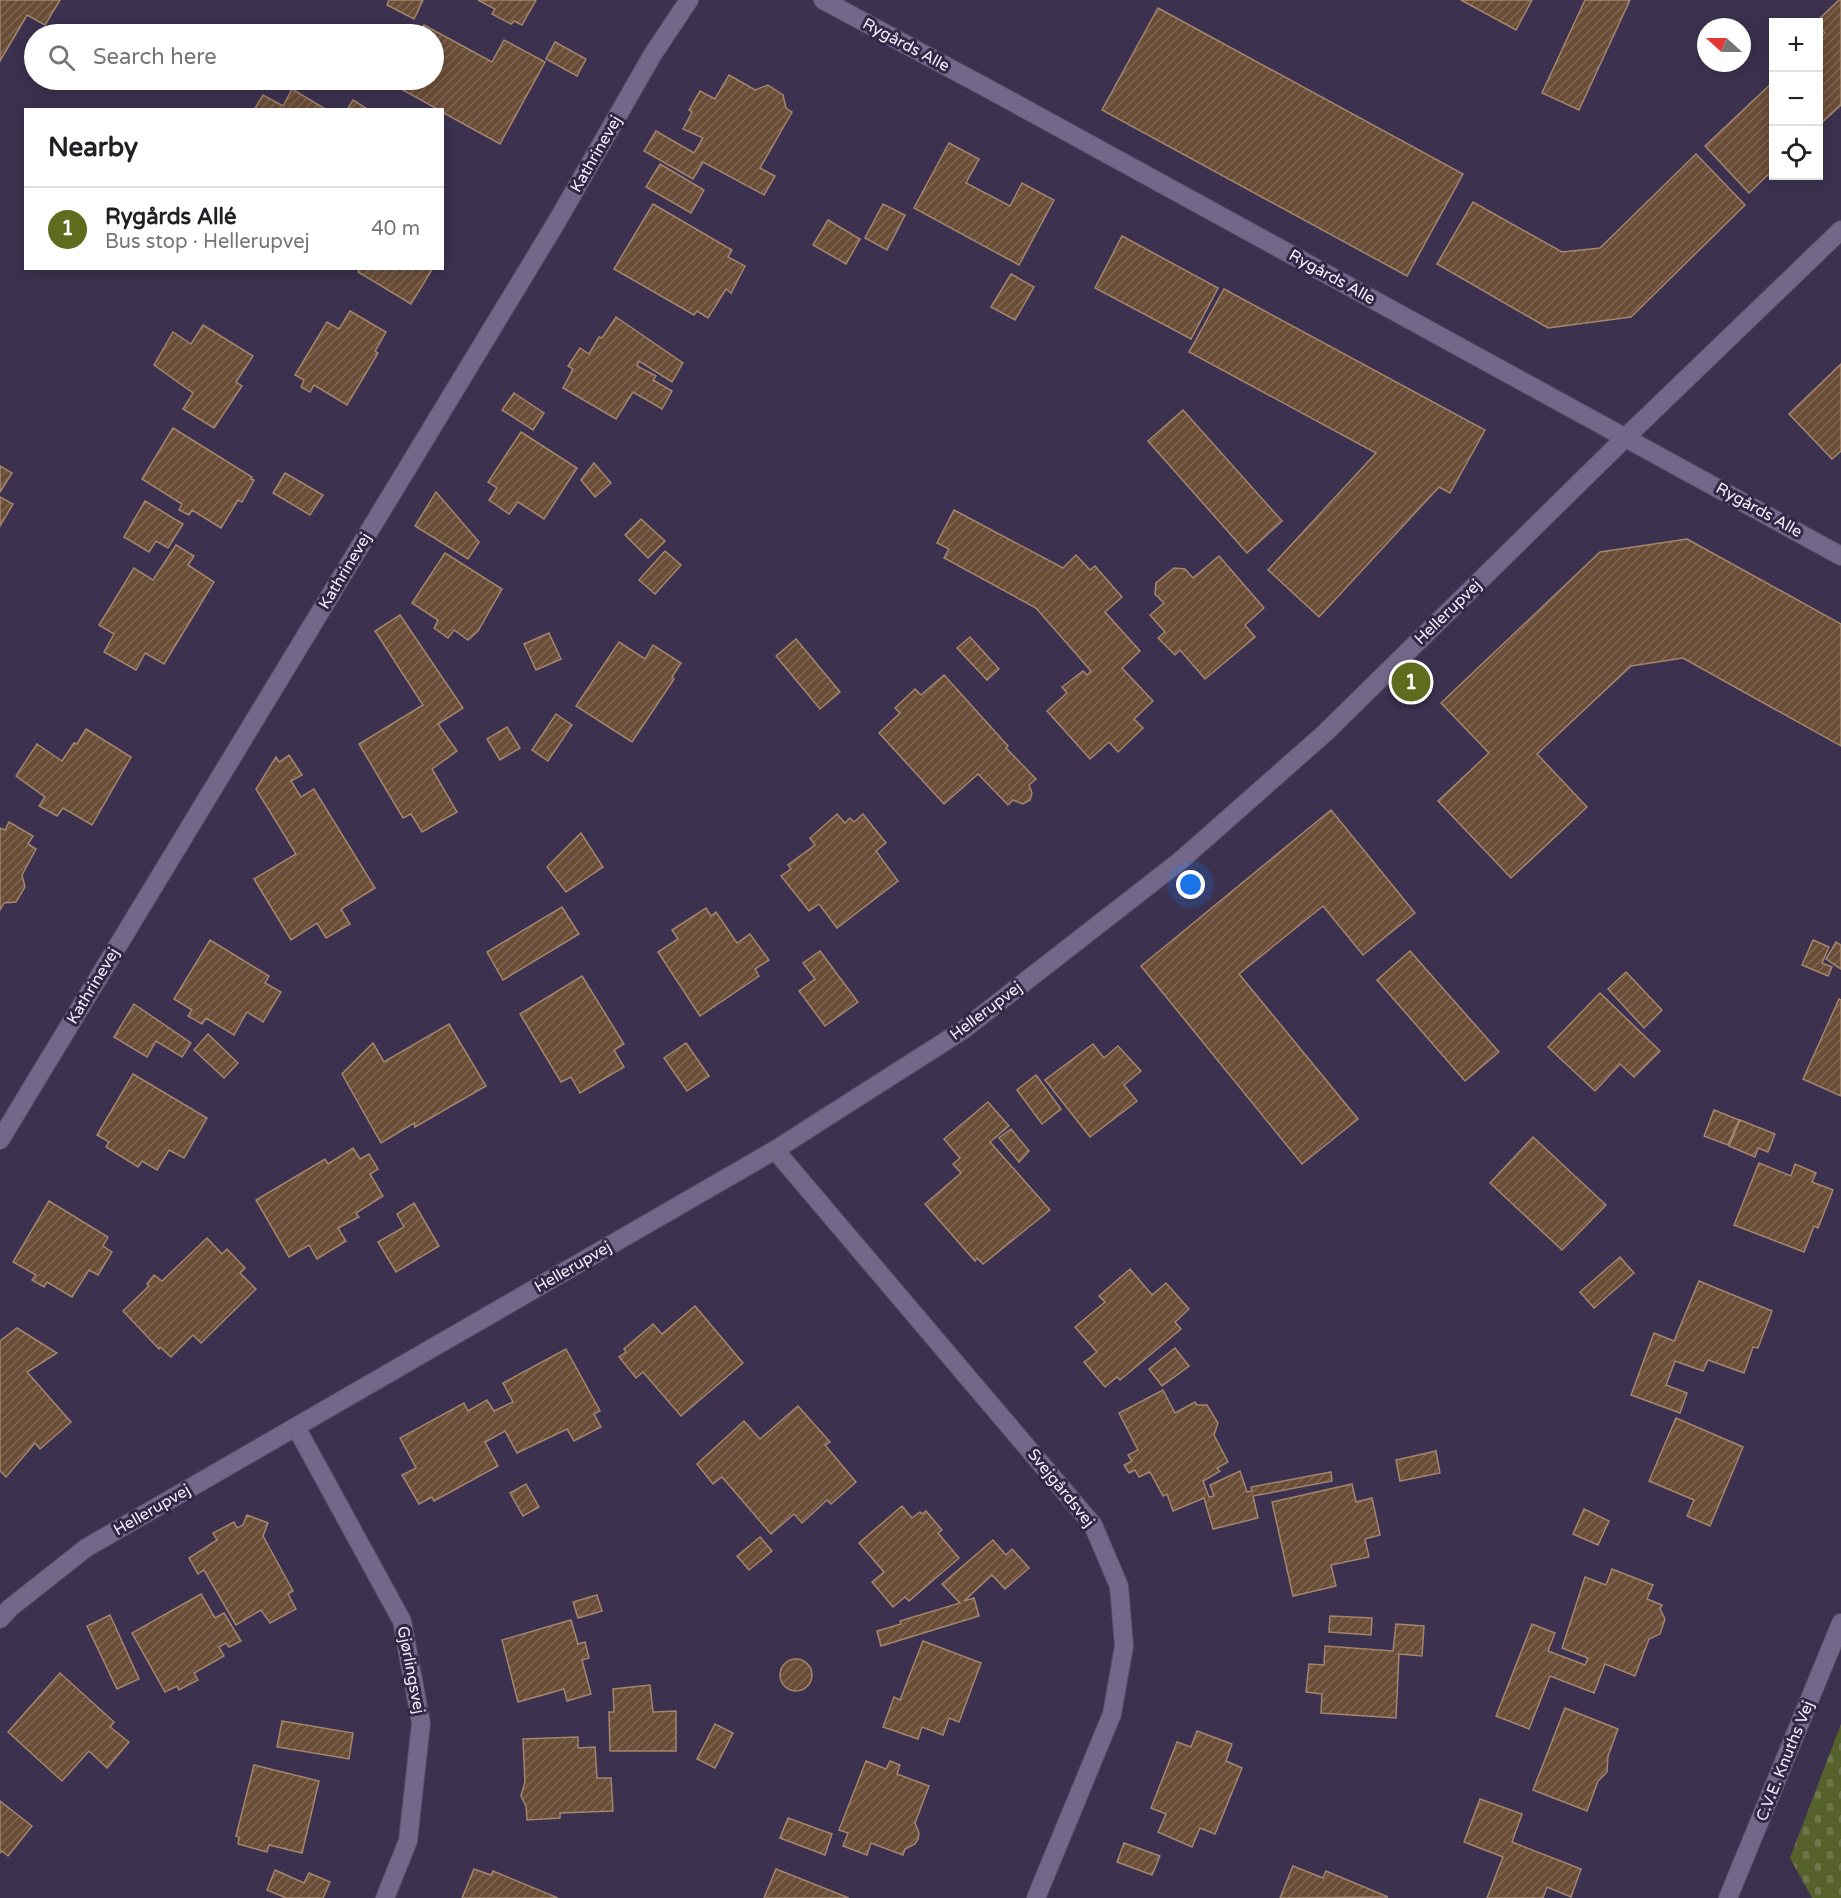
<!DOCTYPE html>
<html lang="en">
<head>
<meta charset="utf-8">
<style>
	:root { --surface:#fff; --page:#f6f6f6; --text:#202124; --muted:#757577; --line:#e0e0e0; --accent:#5f6b1d }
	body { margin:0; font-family:"Varela Round",sans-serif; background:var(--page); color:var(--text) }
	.controls { position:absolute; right:18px; top:18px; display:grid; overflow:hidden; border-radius:0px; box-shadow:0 3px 15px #0003 }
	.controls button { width:54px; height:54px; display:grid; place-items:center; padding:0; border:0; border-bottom:2px solid var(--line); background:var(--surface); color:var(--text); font:30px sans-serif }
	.compass { position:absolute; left:1697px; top:18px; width:54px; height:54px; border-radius:50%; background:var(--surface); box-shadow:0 3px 15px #0003; rotate:291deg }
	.you { position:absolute; left:1191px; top:885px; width:21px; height:21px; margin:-15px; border:4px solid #fff; border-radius:50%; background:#1a73e8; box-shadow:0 0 0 9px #1a73e833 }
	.badge { display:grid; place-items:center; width:39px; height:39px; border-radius:50%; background:var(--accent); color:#fff; font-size:20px; font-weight:700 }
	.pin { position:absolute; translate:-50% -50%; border:3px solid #fff; box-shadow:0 2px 6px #0006 }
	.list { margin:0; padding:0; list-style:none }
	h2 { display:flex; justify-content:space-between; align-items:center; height:78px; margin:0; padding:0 24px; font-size:26px }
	h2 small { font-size:20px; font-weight:400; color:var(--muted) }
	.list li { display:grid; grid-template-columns:39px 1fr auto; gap:18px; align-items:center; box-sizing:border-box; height:84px; padding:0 24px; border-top:2px solid var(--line) }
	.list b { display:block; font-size:22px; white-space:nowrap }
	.list p { margin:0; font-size:20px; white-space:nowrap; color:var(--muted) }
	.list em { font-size:20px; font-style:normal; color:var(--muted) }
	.icon { flex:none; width:33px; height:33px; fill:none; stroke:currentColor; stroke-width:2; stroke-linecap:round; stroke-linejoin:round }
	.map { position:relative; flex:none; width:1841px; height:1898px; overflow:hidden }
	.search { position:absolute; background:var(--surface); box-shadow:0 3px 15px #0003; left:24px; top:24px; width:420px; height:66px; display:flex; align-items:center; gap:15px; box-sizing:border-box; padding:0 21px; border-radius:33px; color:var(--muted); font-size:22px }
	.panel { position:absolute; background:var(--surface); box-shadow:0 3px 15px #0003; left:24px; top:108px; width:420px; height:162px; border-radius:0px }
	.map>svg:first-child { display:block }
	.cemetery { fill:url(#cemetery-stones) }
	.building { fill:url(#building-hatch); stroke:#a4856d; stroke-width:1.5 }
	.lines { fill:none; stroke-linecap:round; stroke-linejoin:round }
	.minor-casing { stroke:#564d65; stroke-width:20 }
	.minor { stroke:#736889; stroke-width:18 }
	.labels { text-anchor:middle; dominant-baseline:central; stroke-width:6; stroke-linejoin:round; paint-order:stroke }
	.street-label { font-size:16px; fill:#f3effe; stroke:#322845 }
</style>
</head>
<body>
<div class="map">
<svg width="1841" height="1898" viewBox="0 0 1841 1898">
	<defs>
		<pattern id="cemetery-stones" width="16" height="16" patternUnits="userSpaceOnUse" patternTransform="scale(1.5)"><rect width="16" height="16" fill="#56612c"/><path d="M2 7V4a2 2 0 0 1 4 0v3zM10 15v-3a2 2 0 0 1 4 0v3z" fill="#6f784c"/></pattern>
		<pattern id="building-hatch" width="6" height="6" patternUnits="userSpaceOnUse" patternTransform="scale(1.5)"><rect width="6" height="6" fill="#6a4d37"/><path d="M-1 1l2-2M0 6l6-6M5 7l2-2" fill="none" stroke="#806755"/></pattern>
	</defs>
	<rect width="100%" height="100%" fill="#3c3250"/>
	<path class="cemetery" d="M1841 1724V1898H1812L1790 1858Z"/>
	<g class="building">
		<path d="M0 0H60L45 25 27 15 0 61Z"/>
		<path d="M389 0H423L414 19 387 5Z"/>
		<path d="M478 0H536L522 25 514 21 511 24 492 14 495 9Z"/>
		<path d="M1461 0H1532L1516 30Z"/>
		<path d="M1585 0H1630L1579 110 1542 93Z"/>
		<path d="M1839 0H1841V105L1818 126V39L1825 33 1818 25V22H1816Z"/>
		<path d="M1158 8 1463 174 1407 276 1102 110Z"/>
		<path d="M424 25 492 62 504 40 545 62 500 144 442 112V110H439L392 84 394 80H434V34H419Z"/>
		<path d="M555 42 586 59 577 76 546 59Z"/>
		<path d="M729 75 755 90 768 85 783 95 786 108 792 112 760 168 775 176 764 195 703 162 693 179 644 151 656 131 694 153 703 138 683 129 692 112 689 110 700 91 715 99Z"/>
		<path d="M1774 81V169L1749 193 1705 146Z"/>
		<path d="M292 89 327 110H254L263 95 283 106Z"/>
		<path d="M353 100 369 110H347Z"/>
		<path d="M949 143 979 159 966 183 1010 206 1022 183 1054 200 1019 265 914 208Z"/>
		<path d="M1696 154 1745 205 1631 317 1548 328 1437 264 1473 202 1562 252 1600 248Z"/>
		<path d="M660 164 704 190 691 213 646 187Z"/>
		<path d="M653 204 732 250 728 257 745 266 731 293 726 289 708 318 697 311 694 315 614 269Z"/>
		<path d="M883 204 905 215 887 250 865 238Z"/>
		<path d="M828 220 860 239 846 264 813 245Z"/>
		<path d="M1122 236 1218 288 1191 339 1095 288Z"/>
		<path d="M360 268H433L411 304 358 272Z"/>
		<path d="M1011 274 1034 287 1015 320 991 307Z"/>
		<path d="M1224 289 1485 430 1450 493 1439 487 1319 617 1268 570 1376 453 1189 352Z"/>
		<path d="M350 311 386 332 375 351 378 353 347 405 314 385 310 392 301 387 304 380 295 375 327 322 339 329Z"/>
		<path d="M616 317 683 363 672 382 639 361 637 366 656 376 653 380 672 391 662 409 633 392 616 419 563 388 573 369 568 366 580 348 589 354 599 337 602 338Z"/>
		<path d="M203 325 253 356 236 382 242 386 214 428 183 409 193 393 154 365 173 332 191 344Z"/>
		<path d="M1841 364V451L1832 459 1789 414Z"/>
		<path d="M514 393 544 413 533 430 502 410Z"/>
		<path d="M1183 410 1282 521 1247 553 1148 441Z"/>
		<path d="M173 428 252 477 251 479 254 480 242 502 238 500 221 528 192 510 189 515 179 510 182 504 142 479Z"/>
		<path d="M521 432 577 468 544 519 518 502 509 514 489 500 497 488 488 482Z"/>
		<path d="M594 463 611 483 595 497 581 480Z"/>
		<path d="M0 466 12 473 0 492Z"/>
		<path d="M285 473 323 495 310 515 273 493Z"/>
		<path d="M436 492 479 542 468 559 415 526Z"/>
		<path d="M0 497 13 504 0 526Z"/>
		<path d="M145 501 183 524 168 548 156 541 149 552 124 537Z"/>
		<path d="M954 510 1063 568 1076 555 1090 570 1095 566 1122 597 1105 612 1140 651 1122 668 1153 701 1134 719 1143 728 1118 752 1109 742 1090 759 1047 711 1067 693 1062 687 1083 671 1087 675 1091 671 1036 608 944 558 949 549 937 543Z"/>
		<path d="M641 519 665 541 648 558 625 535Z"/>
		<path d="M1687 539 1841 624V746L1683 658 1631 666 1537 754 1587 807 1511 878 1438 801 1489 753 1441 703 1600 552Z"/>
		<path d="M176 545 194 556 188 565 214 582 164 664 145 653 136 670 104 652 114 634 99 625 134 568 153 580Z"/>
		<path d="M665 551 681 565 655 594 639 580Z"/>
		<path d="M445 553 502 589 478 631 468 640 454 630 448 638 434 628 438 620 412 603Z"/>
		<path d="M1219 556 1264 608 1245 625 1255 637 1205 679 1180 650 1175 655 1158 638 1165 632 1150 615 1164 603 1155 594 1156 583 1174 568 1185 569 1193 578Z"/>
		<path d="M400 615 463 708 438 724 457 751 432 769 457 812 422 832 411 814 403 818 359 744 423 705 375 631Z"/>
		<path d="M549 633 561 659 536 670 524 644Z"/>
		<path d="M970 637 999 669 987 680 957 648Z"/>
		<path d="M796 639 840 692 820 709 776 656Z"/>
		<path d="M619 642 645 659 653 645 681 663 672 677 674 679 632 742 576 706Z"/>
		<path d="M944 675 1008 746 1006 748 1036 779 1029 785 1032 793 1030 800 1023 804 1013 800 1008 805 978 774 944 804 879 733 900 713 895 708 915 689 921 695Z"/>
		<path d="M556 714 572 725 548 761 532 750Z"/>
		<path d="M507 727 520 748 500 760 487 739Z"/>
		<path d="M86 729 131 757 92 825 63 808 57 816 39 806 45 797 16 776 37 744 62 761 74 743 77 744Z"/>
		<path d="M289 755 302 775 291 781 301 797 314 789 375 888 341 909 350 924 326 938 317 923 291 940 254 879 296 854 256 789 276 757 279 762Z"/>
		<path d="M1331 810 1415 913 1363 955 1323 906 1239 974 1358 1119 1302 1164 1141 966Z"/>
		<path d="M837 814 845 823 850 818 854 822 863 814 886 843 876 851 898 881 837 928 819 904 809 911 781 876 791 869 788 865 815 845 810 838Z"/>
		<path d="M9 822 33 836 28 844 36 849 22 875 25 887 16 902 4 903 0 910V828L5 830Z"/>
		<path d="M581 833 603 867 566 892 547 867Z"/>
		<path d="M562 907 579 934 503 980 487 952Z"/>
		<path d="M706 908 711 916 716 912 737 943 750 934 769 960 755 969 759 976 700 1016 658 952 678 939 672 930Z"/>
		<path d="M210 940 269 976 265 983 281 992 263 1022 247 1012 234 1035 206 1018 202 1024 188 1016 192 1010 174 999Z"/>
		<path d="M1813 940 1829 947 1822 963 1832 967 1828 976 1802 965Z"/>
		<path d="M1836 942 1841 945V969L1826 959Z"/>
		<path d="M820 951 858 1002 825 1026 799 991 815 979 803 963Z"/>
		<path d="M1410 951 1499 1052 1465 1081 1377 980Z"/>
		<path d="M1626 972 1662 1010 1644 1028 1608 989Z"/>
		<path d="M582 976 624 1044 614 1050 624 1067 580 1093 571 1077 561 1082 520 1014Z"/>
		<path d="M1600 993 1660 1051 1634 1077 1620 1064 1595 1091 1548 1047Z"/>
		<path d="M1839 999 1841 1000V1096L1803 1079Z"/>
		<path d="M134 1004 191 1043 182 1057 156 1041 147 1057 114 1037Z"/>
		<path d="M449 1024 486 1086 415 1127 414 1123 381 1143 342 1074 373 1043 384 1062Z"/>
		<path d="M208 1034 238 1063 224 1078 194 1050Z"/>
		<path d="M686 1043 709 1076 687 1091 664 1058Z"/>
		<path d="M1093 1044 1104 1058 1118 1046 1141 1071 1124 1085 1137 1101 1090 1137 1045 1080Z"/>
		<path d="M133 1074 207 1118 184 1158 169 1150 157 1170 142 1161 138 1167 106 1147 109 1142 97 1135Z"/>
		<path d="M1036 1075 1061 1109 1042 1124 1017 1090Z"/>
		<path d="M988 1102 1009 1126 990 1142 1050 1210 983 1264 977 1258 975 1261 925 1204 961 1173 953 1164 960 1158 944 1139Z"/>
		<path d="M1714 1110 1739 1120 1728 1145 1704 1136Z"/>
		<path d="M1740 1120 1775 1134 1768 1152 1758 1148 1755 1157 1729 1146Z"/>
		<path d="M1011 1129 1029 1151 1019 1162 999 1138Z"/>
		<path d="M1533 1137 1606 1205 1562 1250 1490 1183Z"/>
		<path d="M353 1148 360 1159 369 1154 378 1169 370 1174 383 1196 356 1213 359 1217 338 1228 346 1241 317 1259 309 1245 289 1257 256 1200 325 1159 328 1164Z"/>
		<path d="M1759 1163 1791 1176 1795 1164 1816 1173 1812 1182 1833 1190 1818 1228 1814 1226 1804 1252 1734 1225Z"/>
		<path d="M49 1201 108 1237 103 1246 112 1252 98 1275 89 1270 72 1297 47 1282 44 1287 32 1280 36 1275 13 1262Z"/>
		<path d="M414 1203 439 1246 396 1272 378 1242 404 1227 397 1214Z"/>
		<path d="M207 1238 222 1254 227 1249 245 1268 240 1273 256 1289 201 1343 193 1335 171 1357 160 1347 159 1349 123 1311 149 1286 147 1284 154 1275 162 1281Z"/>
		<path d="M1620 1257 1634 1273 1594 1308 1580 1292Z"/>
		<path d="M1130 1269 1152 1295 1166 1283 1189 1309 1175 1322 1181 1329 1120 1380 1117 1377 1105 1387 1084 1362 1097 1352 1075 1327 1105 1302 1099 1296Z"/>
		<path d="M1699 1281 1772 1311 1758 1348 1753 1347 1744 1373 1708 1360 1703 1371 1675 1361 1666 1385 1687 1393 1680 1413 1631 1395 1654 1333 1674 1341Z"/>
		<path d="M695 1306 743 1363 681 1416 643 1372 636 1378 619 1357 626 1352 624 1349 653 1324 662 1334Z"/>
		<path d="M17 1328 57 1353 27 1372 71 1422 40 1449 35 1443 6 1477 0 1471V1341Z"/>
		<path d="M1175 1348 1189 1366 1162 1386 1149 1369Z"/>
		<path d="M566 1349 600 1411 594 1414 601 1427 574 1441 567 1429 517 1453 505 1431 485 1442 498 1466 434 1501 432 1497 419 1504 402 1475 416 1468 400 1438 464 1403 468 1411 487 1400 494 1411 513 1402 503 1383Z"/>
		<path d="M1163 1390 1175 1413 1195 1402 1197 1405H1207L1218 1423 1214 1435 1228 1462 1217 1468 1220 1471 1203 1481 1209 1497 1214 1496 1210 1485 1240 1471 1247 1492 1252 1491 1251 1487 1331 1472 1332 1481 1253 1496 1258 1518 1213 1529 1204 1498 1173 1511 1167 1494 1163 1496 1150 1472 1139 1477 1135 1470 1129 1473 1124 1465 1132 1461 1128 1455 1138 1450 1119 1413Z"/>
		<path d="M798 1406 830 1442 825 1445 856 1482 831 1504 827 1500 802 1523 794 1514 771 1534 722 1477 713 1484 697 1464 744 1421 760 1439Z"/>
		<path d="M1676 1418 1743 1447 1710 1526 1687 1516 1694 1500 1649 1481Z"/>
		<path d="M1436 1451 1440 1473 1400 1481 1396 1460Z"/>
		<path d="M526 1484 539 1507 523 1516 510 1493Z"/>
		<path d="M1352 1484 1356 1502 1372 1498 1380 1535 1365 1539 1369 1557 1331 1565 1336 1586 1293 1596 1272 1502Z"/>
		<path d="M902 1506 912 1518 920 1512 922 1514 926 1511 942 1530 938 1533 959 1558 909 1601 905 1597 893 1607 872 1582 884 1572 859 1543Z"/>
		<path d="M1584 1509 1609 1521 1598 1545 1573 1534Z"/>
		<path d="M247 1515 268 1523 263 1536 293 1591 288 1594 296 1609 270 1623 261 1610 236 1625 204 1570 198 1574 189 1558 217 1540 213 1533 234 1522 237 1528 243 1525Z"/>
		<path d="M760 1537 772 1551 749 1570 737 1556Z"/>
		<path d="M993 1540 1006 1555 1012 1549 1029 1568 1005 1589 992 1575 964 1601 974 1598 979 1616 881 1646 877 1631 901 1624 900 1621 960 1603 942 1584Z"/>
		<path d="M1612 1569 1653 1585 1647 1599 1662 1605 1660 1609 1665 1619 1660 1634 1649 1639 1635 1676 1605 1664 1594 1693 1550 1676 1529 1729 1496 1716 1532 1624 1555 1633 1548 1651 1585 1665 1588 1658 1562 1648 1585 1577 1606 1585Z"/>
		<path d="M201 1594 215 1618 224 1613 241 1641 229 1647 226 1643 219 1647 224 1656 194 1673 198 1680 179 1690 177 1686 165 1692 132 1633Z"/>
		<path d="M597 1595 602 1611 578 1618 573 1602Z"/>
		<path d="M110 1615 139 1679 117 1689 87 1626Z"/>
		<path d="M1330 1616 1372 1618 1371 1635 1329 1632Z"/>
		<path d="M571 1620 578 1644 585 1642 589 1658 582 1660 591 1694 567 1701 564 1689 518 1702 502 1640Z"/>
		<path d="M1396 1624 1424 1626 1422 1656 1399 1654 1396 1718 1321 1713 1322 1694 1306 1692 1309 1664 1324 1665 1325 1646 1393 1651Z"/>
		<path d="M923 1641 981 1663 959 1722 949 1718 943 1735 922 1727 918 1739 883 1727 894 1697 900 1700Z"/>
		<circle cx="796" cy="1675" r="16"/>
		<path d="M60 1673 114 1722 110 1727 129 1742 107 1768 89 1751 62 1781 8 1732Z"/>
		<path d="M650 1685 653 1712 676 1711V1751H610L609 1712H614L613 1689Z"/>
		<path d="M1565 1708 1618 1729 1608 1756 1607 1772 1598 1781 1587 1811 1533 1790Z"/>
		<path d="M282 1721 353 1733 349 1759 277 1747Z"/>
		<path d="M715 1724 733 1733 715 1768 697 1759Z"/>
		<path d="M1197 1731 1232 1744 1226 1761 1242 1768 1215 1834 1200 1828 1192 1847 1158 1832 1166 1814 1151 1808 1177 1742 1191 1747Z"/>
		<path d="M578 1737V1748L595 1747 597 1778H611L613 1811 560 1813V1818L527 1820 526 1806 521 1796 525 1782 523 1739Z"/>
		<path d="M866 1761 886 1769 890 1761 900 1765 897 1774 929 1786 915 1823 919 1833 918 1839 915 1844 905 1849 903 1855 871 1843 867 1855 843 1846 848 1833 839 1830Z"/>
		<path d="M254 1765 319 1781 302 1853 269 1845 267 1852 238 1844 239 1837 236 1836Z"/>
		<path d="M1480 1799 1522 1814 1512 1842 1581 1869 1571 1897 1547 1887 1543 1898H1487L1503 1857 1464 1842Z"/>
		<path d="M0 1801 32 1826 8 1856 2 1851 0 1853Z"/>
		<path d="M788 1818 832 1834 825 1855 780 1838Z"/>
		<path d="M1124 1843 1160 1856 1152 1875 1117 1862Z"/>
		<path d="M1293 1866 1323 1878 1326 1871 1388 1897 1280 1898Z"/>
		<path d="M474 1869 491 1875 493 1871 558 1898H462Z"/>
		<path d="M776 1869 849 1898H764Z"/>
		<path d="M275 1870 304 1883 309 1873 330 1882 323 1898H286L267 1890Z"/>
	</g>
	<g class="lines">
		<defs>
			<g id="minor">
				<path d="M823 0 998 94 1841 556"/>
				<path d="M0 1140 556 223 653 54 689 0"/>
				<path d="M775 1150 1093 1525 1119 1586 1124 1646 1112 1714 1036 1898"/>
				<path d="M296 1427 402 1621 421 1723 408 1841 385 1898"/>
				<path d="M0 1619 10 1608 86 1548 775 1150 963 1030 1180 861 1325 733 1626 437 1841 230"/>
				<path d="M1728 1898 1841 1623"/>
			</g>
		</defs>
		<use href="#minor" class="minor-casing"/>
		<use href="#minor" class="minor"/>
	</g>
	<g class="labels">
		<g class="street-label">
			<text transform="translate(906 45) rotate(28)">Rygårds Alle</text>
			<text transform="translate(596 154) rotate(-60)">Kathrinevej</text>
			<text transform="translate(1332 277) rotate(29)">Rygårds Alle</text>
			<text transform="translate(1759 510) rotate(29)">Rygårds Alle</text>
			<text transform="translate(345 571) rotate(-59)">Kathrinevej</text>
			<text transform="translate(1448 612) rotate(-44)">Hellerupvej</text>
			<text transform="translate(93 986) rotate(-59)">Kathrinevej</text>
			<text transform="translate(986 1011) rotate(-37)">Hellerupvej</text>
			<text transform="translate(573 1267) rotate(-30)">Hellerupvej</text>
			<text transform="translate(1061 1488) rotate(51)">Svejgårdsvej</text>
			<text transform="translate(152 1510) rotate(-30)">Hellerupvej</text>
			<text transform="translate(411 1670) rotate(79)">Gjørlingsvej</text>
			<text transform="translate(1785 1761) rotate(-68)">C.V.E. Knuths Vej</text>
		</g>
	</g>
</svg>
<div class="controls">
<button>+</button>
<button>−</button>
<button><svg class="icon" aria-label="locate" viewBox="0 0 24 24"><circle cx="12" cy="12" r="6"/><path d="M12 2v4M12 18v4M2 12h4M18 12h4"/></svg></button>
</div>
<svg class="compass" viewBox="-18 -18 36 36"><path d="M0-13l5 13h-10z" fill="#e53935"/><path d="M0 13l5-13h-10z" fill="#757577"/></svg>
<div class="you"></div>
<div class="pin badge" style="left:1411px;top:682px">1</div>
<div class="search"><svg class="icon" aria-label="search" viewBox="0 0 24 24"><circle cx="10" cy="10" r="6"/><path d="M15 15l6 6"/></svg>Search here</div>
<section class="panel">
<h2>Nearby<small></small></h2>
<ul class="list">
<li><span class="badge">1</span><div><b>Rygårds Allé</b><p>Bus stop · Hellerupvej</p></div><em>40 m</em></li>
</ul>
</section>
</div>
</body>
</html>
